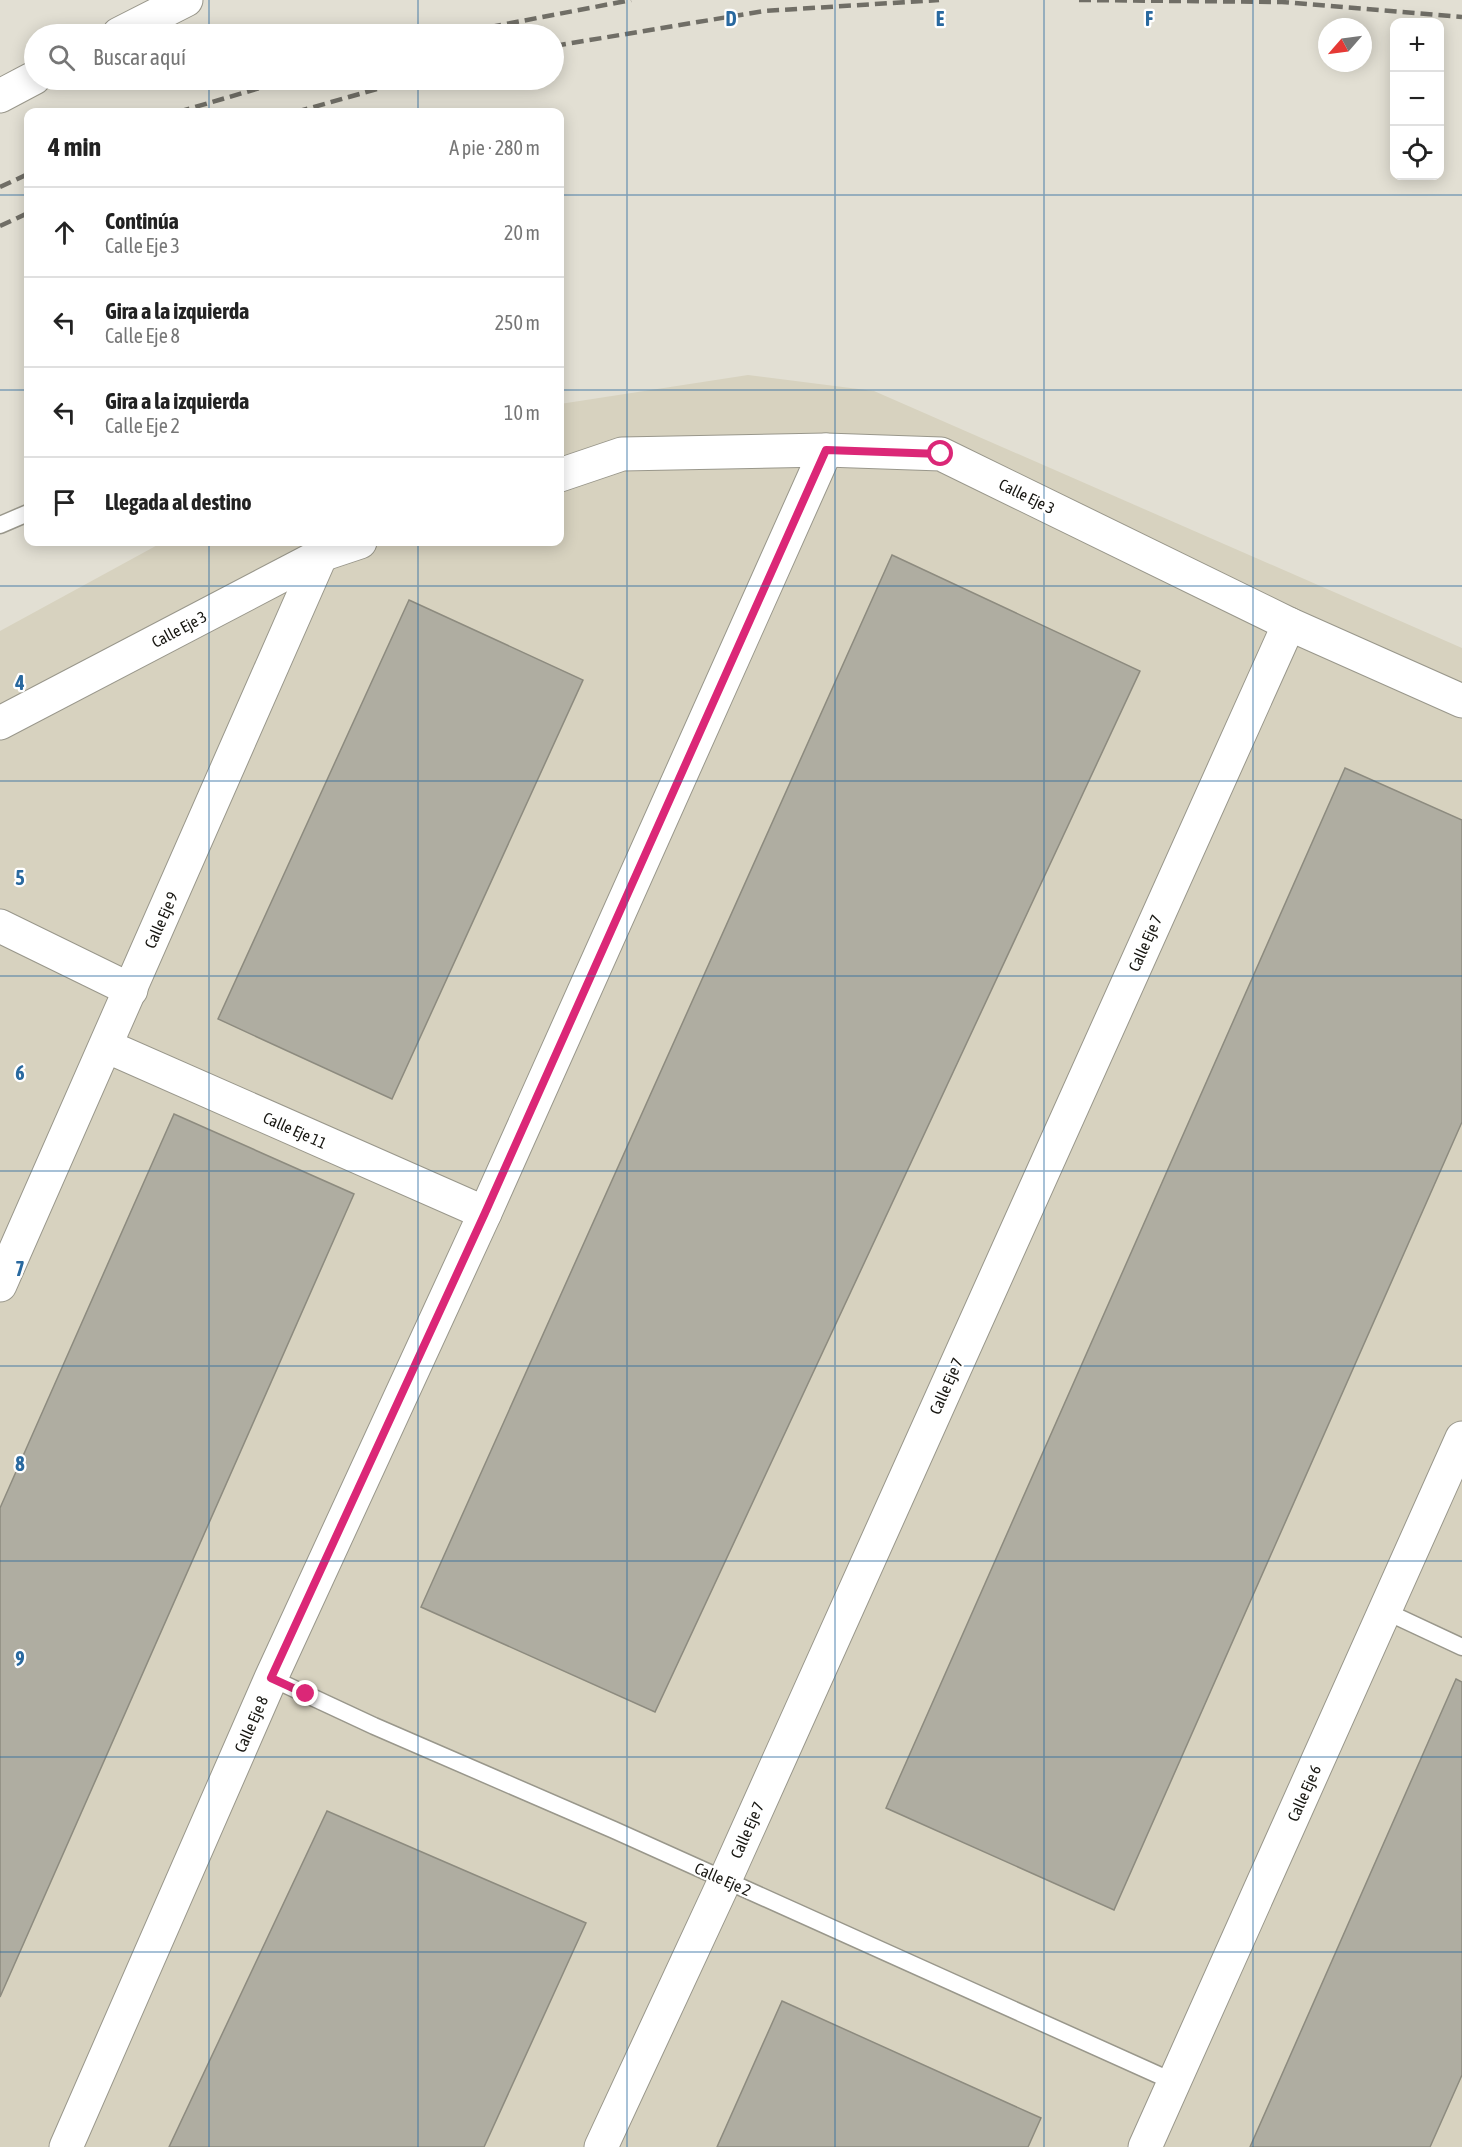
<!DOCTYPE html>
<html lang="es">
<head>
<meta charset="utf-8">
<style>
	:root { --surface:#fff; --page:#f6f6f6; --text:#222; --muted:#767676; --line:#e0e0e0 }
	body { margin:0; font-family:"Asap Condensed",sans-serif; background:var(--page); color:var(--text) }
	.controls { position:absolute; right:18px; top:18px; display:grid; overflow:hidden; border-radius:12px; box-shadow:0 3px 15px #0003 }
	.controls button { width:54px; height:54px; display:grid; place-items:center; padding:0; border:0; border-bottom:2px solid var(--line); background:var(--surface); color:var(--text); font:30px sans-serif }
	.compass { position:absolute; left:1318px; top:18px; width:54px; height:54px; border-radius:50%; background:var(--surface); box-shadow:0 3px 15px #0003; rotate:242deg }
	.stop { position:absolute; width:18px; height:18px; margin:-14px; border:4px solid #db2777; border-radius:50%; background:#fff }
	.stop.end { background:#db2777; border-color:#fff; box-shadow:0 2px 6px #0008 }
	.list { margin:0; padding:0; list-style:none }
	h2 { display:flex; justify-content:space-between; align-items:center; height:78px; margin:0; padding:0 24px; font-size:26px }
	h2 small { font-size:20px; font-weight:400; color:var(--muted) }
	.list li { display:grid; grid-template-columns:39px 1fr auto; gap:18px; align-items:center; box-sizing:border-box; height:90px; padding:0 24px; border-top:2px solid var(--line) }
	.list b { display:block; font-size:22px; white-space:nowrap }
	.list p { margin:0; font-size:20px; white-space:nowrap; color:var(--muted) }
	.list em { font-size:20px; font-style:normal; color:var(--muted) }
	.icon { flex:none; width:33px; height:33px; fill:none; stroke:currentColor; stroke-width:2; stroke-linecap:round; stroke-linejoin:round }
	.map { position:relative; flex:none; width:1462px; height:2147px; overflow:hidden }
	.search { position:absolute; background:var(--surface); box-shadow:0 3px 15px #0003; left:24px; top:24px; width:540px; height:66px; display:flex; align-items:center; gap:15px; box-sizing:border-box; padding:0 21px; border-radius:33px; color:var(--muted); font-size:22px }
	.panel { position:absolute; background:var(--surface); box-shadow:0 3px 15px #0003; left:24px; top:108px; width:540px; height:438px; border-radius:12px }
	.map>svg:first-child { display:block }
	.built { fill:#d7d2bf }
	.building { fill:#afada1; stroke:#8d8b7f; stroke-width:1.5 }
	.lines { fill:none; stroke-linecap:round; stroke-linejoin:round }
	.lane-casing { stroke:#99978b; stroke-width:19 }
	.street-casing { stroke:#99978b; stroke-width:35 }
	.lane { stroke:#fff; stroke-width:16 }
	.street { stroke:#fff; stroke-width:33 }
	.rail { stroke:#706e66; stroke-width:4.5; stroke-dasharray:12 6; stroke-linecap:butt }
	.route { stroke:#db2777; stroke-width:8 }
	.grid { fill:none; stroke:#29699f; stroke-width:1.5; stroke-opacity:0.55 }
	.labels { text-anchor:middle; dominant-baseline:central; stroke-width:4.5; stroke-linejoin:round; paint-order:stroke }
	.street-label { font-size:16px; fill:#171611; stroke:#fff }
	.grid-label { font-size:20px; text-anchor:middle; font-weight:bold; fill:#29699f; stroke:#fff; stroke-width:4.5; stroke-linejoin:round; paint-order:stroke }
</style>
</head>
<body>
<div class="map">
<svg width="1462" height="2147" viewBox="0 0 1462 2147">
	<rect width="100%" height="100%" fill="#e2dfd3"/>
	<path class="built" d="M748 375 874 391 1462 648V2147H0V631L163 542H560V404Z"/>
	<g class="building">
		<path d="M892 555 1140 671 655 1712 421 1607Z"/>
		<path d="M409 600 583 680 392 1099 218 1019Z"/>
		<path d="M1345 768 1462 820V1122L1114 1910 886 1808Z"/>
		<path d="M174 1114 354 1194 0 1997V1508Z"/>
		<path d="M1456 1679 1462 1682V2075L1430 2147H1250Z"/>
		<path d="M327 1811 586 1923 484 2147H169Z"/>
		<path d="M782 2001 1041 2118 1028 2147H717Z"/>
	</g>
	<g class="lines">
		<defs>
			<g id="lane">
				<path d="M0 525 28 513"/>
				<path d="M1385 1611 1462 1647"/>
				<path d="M271 1678 374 1726 614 1830 1174 2082"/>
			</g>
			<g id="street">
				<path d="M119 34 186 0"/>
				<path d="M0 96 34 78"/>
				<path d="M560 475 622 454 826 450 941 454 1289 624 1462 701"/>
				<path d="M0 723 321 555 360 542"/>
				<path d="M0 926 131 990"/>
				<path d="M106 1046 485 1213"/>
				<path d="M0 1285 321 555"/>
				<path d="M66 2147 271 1678 485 1213 826 450"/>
				<path d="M601 2147 725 1880 1289 624"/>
				<path d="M1145 2147 1462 1438"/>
			</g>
		</defs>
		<use href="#lane" class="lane-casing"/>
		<use href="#street" class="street-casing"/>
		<use href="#lane" class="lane"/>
		<use href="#street" class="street"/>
		<g class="rail">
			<path d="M1079 0 1282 2 1462 17"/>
			<path d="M454 34 631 0"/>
			<path d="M554 46 764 11 939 0"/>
			<path d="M178 112 287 80"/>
			<path d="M296 112 409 80"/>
			<path d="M0 187 28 174"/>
			<path d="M0 226 28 213"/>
		</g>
	</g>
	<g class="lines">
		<path class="route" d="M306 1694 271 1678 485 1213 826 450 941 454"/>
	</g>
	<path class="grid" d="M209 0V34M418 0V34M627 0V2147M835 0V2147M1044 0V2147M1253 0V2147M209 80V112M418 80V112M0 195H28M560 195H1462M0 390H28M560 390H1462M209 542V2147M418 542V2147M0 586H1462M0 781H1462M0 976H1462M0 1171H1462M0 1366H1462M0 1561H1462M0 1757H1462M0 1952H1462"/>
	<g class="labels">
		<g class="street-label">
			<text transform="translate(1027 496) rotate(26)">Calle Eje 3</text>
			<text transform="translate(179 629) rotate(-28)">Calle Eje 3</text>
			<text transform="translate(161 920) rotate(-66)">Calle Eje 9</text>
			<text transform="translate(1145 943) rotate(-66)">Calle Eje 7</text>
			<text transform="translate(295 1130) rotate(24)">Calle Eje 11</text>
			<text transform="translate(946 1386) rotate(-66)">Calle Eje 7</text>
			<text transform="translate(251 1724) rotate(-66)">Calle Eje 8</text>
			<text transform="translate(1304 1793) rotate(-66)">Calle Eje 6</text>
			<text transform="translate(747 1830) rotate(-66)">Calle Eje 7</text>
			<text transform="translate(723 1879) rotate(24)">Calle Eje 2</text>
		</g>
	</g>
	<g class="grid-label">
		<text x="731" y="26">D</text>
		<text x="940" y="26">E</text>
		<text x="1149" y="26">F</text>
		<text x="20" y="690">4</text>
		<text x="20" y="885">5</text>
		<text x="20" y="1080">6</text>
		<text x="20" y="1276">7</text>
		<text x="20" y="1471">8</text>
		<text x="20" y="1666">9</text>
	</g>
</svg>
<div class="controls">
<button>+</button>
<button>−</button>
<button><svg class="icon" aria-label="locate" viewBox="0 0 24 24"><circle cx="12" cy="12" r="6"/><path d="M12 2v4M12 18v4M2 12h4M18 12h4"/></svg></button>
</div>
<svg class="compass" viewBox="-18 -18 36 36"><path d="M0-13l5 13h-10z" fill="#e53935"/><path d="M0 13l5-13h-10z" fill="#767676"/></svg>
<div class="stop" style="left:941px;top:454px"></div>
<div class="stop end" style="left:306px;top:1694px"></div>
<div class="search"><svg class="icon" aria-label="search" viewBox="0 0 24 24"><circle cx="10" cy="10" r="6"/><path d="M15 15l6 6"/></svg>Buscar aquí</div>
<section class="panel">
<h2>4 min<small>A pie · 280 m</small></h2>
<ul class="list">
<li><svg class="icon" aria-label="ahead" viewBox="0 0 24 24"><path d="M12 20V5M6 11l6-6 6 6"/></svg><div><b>Continúa</b><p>Calle Eje 3</p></div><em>20 m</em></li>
<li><svg class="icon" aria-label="left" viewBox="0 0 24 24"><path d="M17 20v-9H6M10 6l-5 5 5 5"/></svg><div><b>Gira a la izquierda</b><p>Calle Eje 8</p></div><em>250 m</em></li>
<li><svg class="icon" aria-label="left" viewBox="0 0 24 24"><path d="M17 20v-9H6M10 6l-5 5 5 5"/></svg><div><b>Gira a la izquierda</b><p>Calle Eje 2</p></div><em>10 m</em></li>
<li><svg class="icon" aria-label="arrive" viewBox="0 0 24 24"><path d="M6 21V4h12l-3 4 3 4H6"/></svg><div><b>Llegada al destino</b></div></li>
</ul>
</section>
</div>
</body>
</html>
